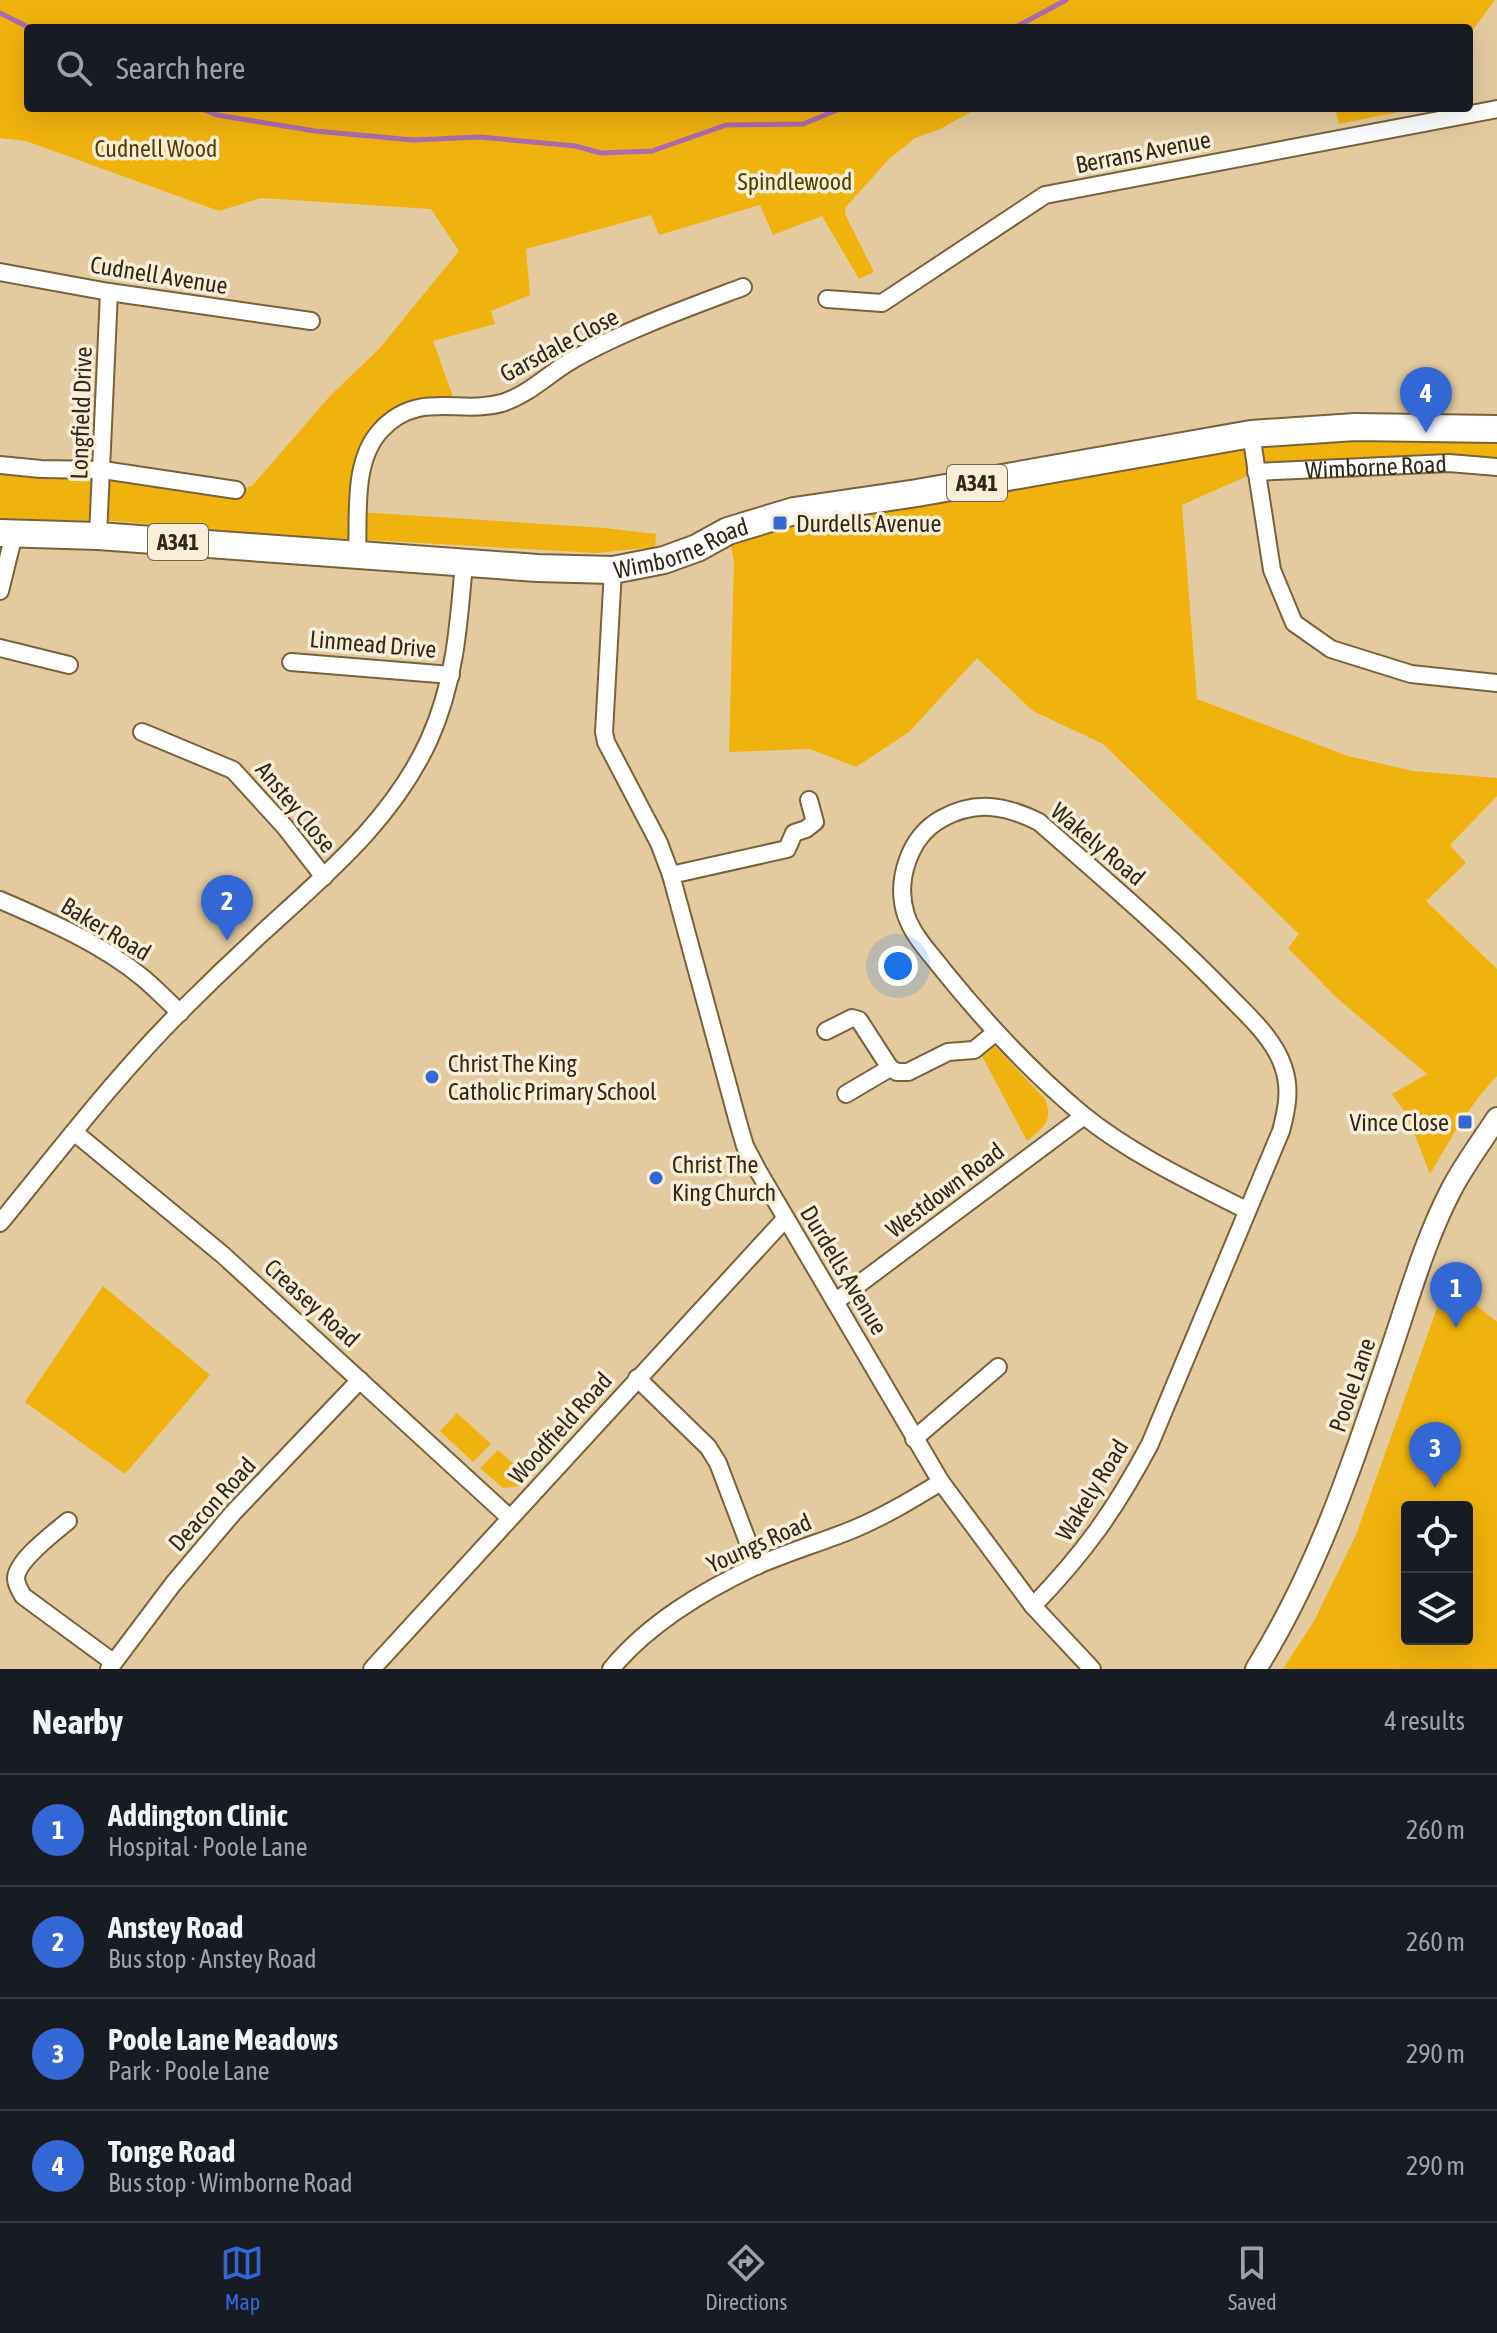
<!DOCTYPE html>
<html lang="en">
<head>
<meta charset="utf-8">
<style>
	:root { --surface:#171b24; --page:#242831; --text:#f1f3f6; --muted:#9ea1a6; --line:#363941; --accent:#3367d6 }
	body { margin:0; font-family:"Asap Condensed",sans-serif; background:var(--page); color:var(--text) }
	.controls { position:absolute; right:24px; bottom:24px; display:grid; overflow:hidden; border-radius:8px; box-shadow:0 8px 32px #0002 }
	.controls button { width:72px; height:72px; display:grid; place-items:center; padding:0; border:0; border-bottom:2px solid var(--line); background:var(--surface); color:var(--text); font:40px sans-serif }
	.you { position:absolute; left:898px; top:966px; width:28px; height:28px; margin:-20px; border:6px solid #fff; border-radius:50%; background:#1a73e8; box-shadow:0 0 0 12px #1a73e833 }
	.badge { display:grid; place-items:center; width:52px; height:52px; border-radius:50%; background:var(--accent); color:#fff; font-size:26px; font-weight:700 }
	.pin { position:absolute; translate:-50% -66px; filter:drop-shadow(0 2px 4px #0008) }
	.pin::after { content:''; position:absolute; top:42px; width:28px; height:24px; background:inherit; clip-path:polygon(0 0,100% 0,50% 100%) }
	.list { margin:0; padding:0; list-style:none }
	h2 { display:flex; justify-content:space-between; align-items:center; height:104px; margin:0; padding:0 32px; font-size:34px }
	h2 small { font-size:26px; font-weight:400; color:var(--muted) }
	.list li { display:grid; grid-template-columns:52px 1fr auto; gap:24px; align-items:center; box-sizing:border-box; height:112px; padding:0 32px; border-top:2px solid var(--line) }
	.list b { display:block; font-size:30px; white-space:nowrap }
	.list p { margin:0; font-size:26px; white-space:nowrap; color:var(--muted) }
	.list em { font-size:26px; font-style:normal; color:var(--muted) }
	.icon { flex:none; width:44px; height:44px; fill:none; stroke:currentColor; stroke-width:2; stroke-linecap:round; stroke-linejoin:round }
	.map { position:relative; flex:none; width:1497px; height:1669px; overflow:hidden }
	.search { position:absolute; background:var(--surface); box-shadow:0 8px 32px #0002; left:24px; right:24px; top:24px; height:88px; display:flex; align-items:center; gap:20px; box-sizing:border-box; padding:0 28px; border-radius:8px; color:var(--muted); font-size:30px }
	.sheet { height:552px; background:var(--surface) }
	nav { display:flex; justify-content:space-around; align-items:center; box-sizing:border-box; height:112px; border-top:2px solid var(--line); background:var(--surface); font-size:22px; color:var(--muted) }
	nav a { display:grid; justify-items:center; gap:4px }
	nav .on { color:var(--accent) }
	.map>svg:first-child { display:block }
	.green { fill:#f0b20c; fill-rule:evenodd }
	.lines { fill:none; stroke-linecap:round; stroke-linejoin:round }
	.stream { stroke:#ad6cad; stroke-width:5 }
	.minor-casing { stroke:#77623a; stroke-width:20 }
	.tertiary-casing { stroke:#77623a; stroke-width:24 }
	.primary-casing { stroke:#77623a; stroke-width:30 }
	.minor { stroke:#fff; stroke-width:16 }
	.tertiary { stroke:#fff; stroke-width:20 }
	.primary { stroke:#fff; stroke-width:26 }
	.poi-dot { fill:#3367d6; stroke:#f9eed8; stroke-width:3 }
	.labels { text-anchor:middle; dominant-baseline:central; stroke-width:7; stroke-linejoin:round; paint-order:stroke }
	.shield { fill:#f9eed8; stroke:#6d6351; stroke-width:2 }
	.shield-label { font-size:22px; font-weight:bold; fill:#312817 }
	.park-label { font-size:24px; fill:#583f00; stroke:#f9eed8 }
	.street-label { font-size:24px; fill:#312817; stroke:#f9eed8 }
	.poi-label { font-size:24px; fill:#312817; stroke:#f9eed8; text-anchor:start }
</style>
</head>
<body>
<div class="map">
<svg width="1497" height="1669" viewBox="0 0 1497 1669">
	<rect width="100%" height="100%" fill="#e3cb9f"/>
	<g class="green">
		<path d="M0 0H1495L1469 35V28L1336 27 28 28V108H978L940 129 915 138 889 159 846 207 845 214 874 272 859 279 822 216 773 235 760 205 659 235 651 215 526 249 530 295 491 311 495 324 433 341 456 405 416 408 369 447 359 512 605 528 656 534 655 547 596 553 246 533 117 521 0 519V465L236 490 252 486 330 396 379 349 459 251 431 209 261 198 219 211 26 141 0 138Z"/>
		<path d="M1335 108H1418L1339 124Z"/>
		<path d="M1497 429V467L1256 472 1182 505 1197 699 1348 756 1413 771 1497 778V796L1450 845 1466 863 1426 901 1497 969V1076C1469 1105 1450 1140 1430 1174L1407 1115 1392 1094 1427 1074 1338 999 1288 948 1299 934 1103 744 1033 711 977 658 909 732 856 767 810 749 729 752 734 561 728 531 1251 434Z"/>
		<path d="M993 1044 1045 1099C1054 1121 1043 1128 1027 1141L981 1054Z"/>
		<path d="M1451 1285 1497 1322V1669H1283L1314 1621 1356 1535 1440 1300ZM1407 1507H1467V1639H1407Z"/>
		<path d="M103 1286 210 1375 125 1474 25 1402Z"/>
		<path d="M457 1413 491 1444 473 1462 440 1431Z"/>
		<path d="M498 1450 528 1477 519 1486 503 1488 480 1468Z"/>
	</g>
	<g class="lines">
		<g class="stream">
			<path d="M0 13 30 28"/>
			<path d="M1014 28 1066 0"/>
			<path d="M199 108 217 115 315 131 413 140 480 137 575 146 601 153 652 151 726 125 803 124 842 108"/>
		</g>
		<defs>
			<g id="minor">
				<path d="M0 272 109 292 311 321"/>
				<path d="M827 299 882 303 1045 195 1497 109"/>
				<path d="M1251 434 1272 570 1294 623 1331 649 1411 674 1497 683"/>
				<path d="M0 465 41 469 103 470 236 490"/>
				<path id="s1" d="M1256 472 1449 463 1497 467"/>
				<path d="M98 536 109 292"/>
				<path d="M357 553C359 514 352 461 381 430 418 390 459 415 502 403 530 394 549 373 574 359 623 331 690 307 743 287"/>
				<path d="M613 570 604 732 606 742 659 843 671 875 738 1122 745 1146 757 1169 941 1482 1033 1606 1092 1669"/>
				<path d="M0 591 14 534"/>
				<path d="M0 648 69 665"/>
				<path d="M291 662 451 675"/>
				<path d="M142 732 233 770 285 827 324 877"/>
				<path d="M671 875 787 849 794 833 806 829 815 822 809 800"/>
				<path d="M0 900C49 921 102 944 143 978 156 989 168 1001 180 1013"/>
				<path d="M826 1031 852 1018 859 1020 890 1068"/>
				<path d="M846 1094 890 1068 897 1072H908L948 1052 974 1050 996 1032"/>
				<path d="M74 1132 223 1255 510 1518"/>
				<path d="M0 1223C59 1151 116 1076 181 1011 207 985 233 960 260 935 324 876 392 821 429 740 455 683 459 623 464 562"/>
				<path d="M835 1302 1084 1116"/>
				<path d="M637 1378 708 1447 718 1463 757 1566"/>
				<path d="M914 1439 998 1367"/>
				<path d="M68 1521C54 1533 17 1560 16 1578 16 1585 20 1590 23 1596L113 1662"/>
				<path d="M1033 1606C1085 1552 1115 1510 1150 1444L1281 1131C1287 1109 1291 1088 1283 1066 1273 1037 1248 1016 1227 994 1168 933 1103 878 1039 822 1005 805 975 800 941 819 909 837 895 881 906 915 913 936 930 953 943 970 985 1022 1031 1072 1083 1115 1131 1154 1191 1182 1246 1210"/>
				<path d="M109 1669 173 1584 233 1513 360 1380"/>
				<path d="M372 1669 785 1219"/>
				<path d="M611 1669C649 1623 703 1591 756 1566 788 1552 822 1542 854 1529 885 1516 913 1499 941 1482"/>
			</g>
			<path id="tertiary" d="M1256 1669C1318 1570 1354 1460 1391 1350 1409 1297 1425 1240 1451 1190 1464 1165 1482 1141 1497 1118"/>
			<g id="primary">
				<path id="s2" d="M0 533 98 536 537 568 613 570 664 560 697 548 728 531 794 511 917 493 1251 434 1355 427 1497 429"/>
			</g>
		</defs>
		<use href="#minor" class="minor-casing"/>
		<use href="#tertiary" class="tertiary-casing"/>
		<use href="#primary" class="primary-casing"/>
		<use href="#minor" class="minor"/>
		<use href="#tertiary" class="tertiary"/>
		<use href="#primary" class="primary"/>
	</g>
	<g class="poi-dot">
		<rect x="772" y="515" width="16" height="16" rx="4"/>
		<circle cx="432" cy="1077" r="8"/>
		<rect x="1457" y="1114" width="16" height="16" rx="4"/>
		<circle cx="656" cy="1178" r="8"/>
	</g>
	<g class="labels">
		<g class="shield">
			<rect x="947" y="465" width="60" height="36" rx="6"/>
			<rect x="148" y="524" width="60" height="36" rx="6"/>
		</g>
		<g class="shield-label">
			<text x="977" y="483">A341</text>
			<text x="178" y="542">A341</text>
		</g>
		<g class="park-label">
			<text x="156" y="148">Cudnell Wood</text>
			<text x="795" y="181">Spindlewood</text>
		</g>
		<g class="street-label">
			<text transform="translate(1143 152) rotate(-11)">Berrans Avenue</text>
			<text transform="translate(159 275) rotate(9)">Cudnell Avenue</text>
			<text transform="translate(559 345) rotate(-28)">Garsdale Close</text>
			<text transform="translate(81 413) rotate(-88)">Longfield Drive</text>
			<text stroke="none"><textPath href="#s1" startOffset="120">Wimborne Road</textPath></text>
			<text stroke="none"><textPath href="#s2" startOffset="686">Wimborne Road</textPath></text>
			<text transform="translate(373 644) rotate(5)">Linmead Drive</text>
			<text transform="translate(296 807) rotate(50)">Anstey Close</text>
			<text transform="translate(1098 844) rotate(40)">Wakely Road</text>
			<text transform="translate(106 929) rotate(31)">Baker Road</text>
			<text transform="translate(945 1190) rotate(-37)">Westdown Road</text>
			<text transform="translate(844 1270) rotate(59)">Durdells Avenue</text>
			<text transform="translate(312 1303) rotate(42)">Creasey Road</text>
			<text transform="translate(1352 1385) rotate(-71)">Poole Lane</text>
			<text transform="translate(560 1428) rotate(-48)">Woodfield Road</text>
			<text transform="translate(1092 1490) rotate(-58)">Wakely Road</text>
			<text transform="translate(212 1504) rotate(-48)">Deacon Road</text>
			<text transform="translate(759 1543) rotate(-24)">Youngs Road</text>
		</g>
		<g class="poi-label">
			<text x="796" y="523">Durdells Avenue</text>
			<text x="448" y="1063">Christ The King<tspan x="448" dy="28">Catholic Primary School</tspan></text>
			<text x="1449" y="1122" text-anchor="end">Vince Close</text>
			<text x="672" y="1164">Christ The<tspan x="672" dy="28">King Church</tspan></text>
		</g>
	</g>
</svg>
<div class="controls">
<button><svg class="icon" aria-label="locate" viewBox="0 0 24 24"><circle cx="12" cy="12" r="6"/><path d="M12 2v4M12 18v4M2 12h4M18 12h4"/></svg></button>
<button><svg class="icon" aria-label="layers" viewBox="0 0 24 24"><path d="M12 4l9 5-9 5-9-5zM3 14l9 5 9-5"/></svg></button>
</div>
<div class="you"></div>
<div class="pin badge" style="left:1456px;top:1328px">1</div>
<div class="pin badge" style="left:227px;top:941px">2</div>
<div class="pin badge" style="left:1435px;top:1488px">3</div>
<div class="pin badge" style="left:1426px;top:433px">4</div>
<div class="search"><svg class="icon" aria-label="search" viewBox="0 0 24 24"><circle cx="10" cy="10" r="6"/><path d="M15 15l6 6"/></svg>Search here</div>
</div>
<section class="sheet">
<h2>Nearby<small>4 results</small></h2>
<ul class="list">
<li><span class="badge">1</span><div><b>Addington Clinic</b><p>Hospital · Poole Lane</p></div><em>260 m</em></li>
<li><span class="badge">2</span><div><b>Anstey Road</b><p>Bus stop · Anstey Road</p></div><em>260 m</em></li>
<li><span class="badge">3</span><div><b>Poole Lane Meadows</b><p>Park · Poole Lane</p></div><em>290 m</em></li>
<li><span class="badge">4</span><div><b>Tonge Road</b><p>Bus stop · Wimborne Road</p></div><em>290 m</em></li>
</ul>
</section>
<nav>
<a class="on"><svg class="icon" aria-label="map" viewBox="0 0 24 24"><path d="M3 6l6-2 6 2 6-2v14l-6 2-6-2-6 2zM9 4v14M15 6v14"/></svg>Map</a>
<a><svg class="icon" aria-label="directions" viewBox="0 0 24 24"><path d="M12 3l9 9-9 9-9-9zM9 14v-3h6M13 9l2 2-2 2"/></svg>Directions</a>
<a><svg class="icon" aria-label="saved" viewBox="0 0 24 24"><path d="M7 4h10v16l-5-4-5 4z"/></svg>Saved</a>
</nav>
</body>
</html>
